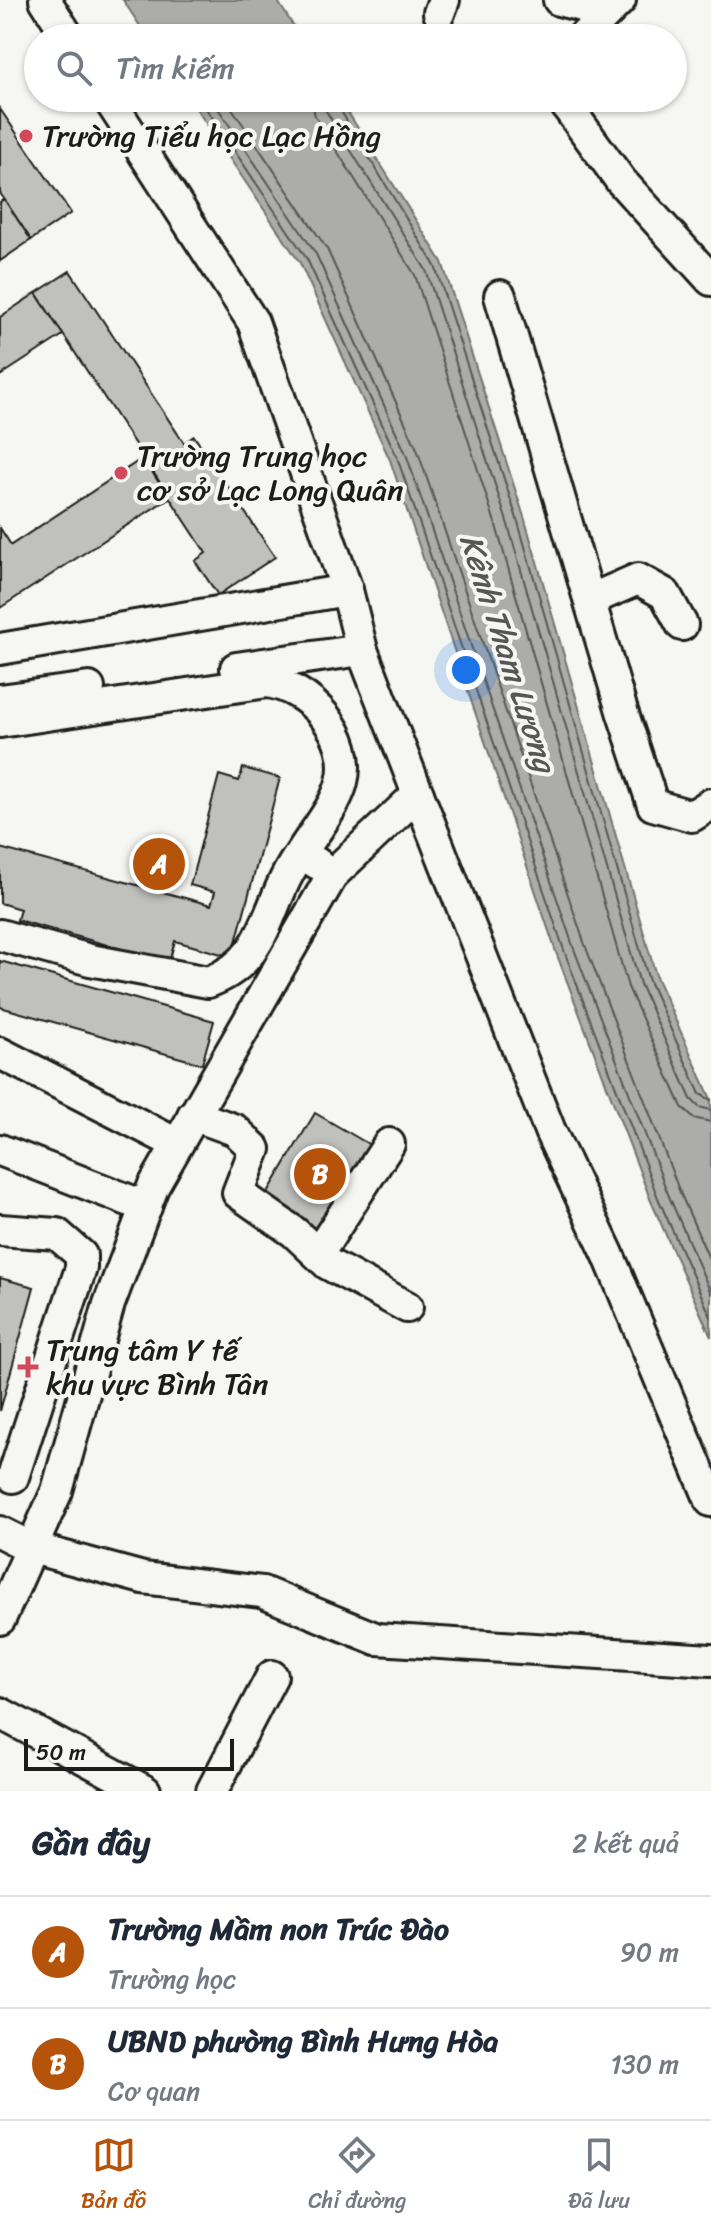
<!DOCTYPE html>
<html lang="vi">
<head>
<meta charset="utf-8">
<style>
	:root { --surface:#fff; --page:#f2f2f3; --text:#1f2937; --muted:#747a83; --line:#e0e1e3; --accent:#b45309 }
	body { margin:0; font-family:Sriracha,sans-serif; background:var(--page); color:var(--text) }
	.scale { position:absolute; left:24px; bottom:20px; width:210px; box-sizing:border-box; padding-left:8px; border:4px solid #1c1c1c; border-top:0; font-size:22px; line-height:28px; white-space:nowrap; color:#1c1c1c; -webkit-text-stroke:6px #f6f6f2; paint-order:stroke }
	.you { position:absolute; left:466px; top:670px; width:28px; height:28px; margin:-20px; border:6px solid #fff; border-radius:50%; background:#1a73e8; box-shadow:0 0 0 12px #1a73e833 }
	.badge { display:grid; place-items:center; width:52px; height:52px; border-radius:50%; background:var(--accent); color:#fff; font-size:26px; font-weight:700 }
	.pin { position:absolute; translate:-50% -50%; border:4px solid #fff; box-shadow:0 2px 8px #0006 }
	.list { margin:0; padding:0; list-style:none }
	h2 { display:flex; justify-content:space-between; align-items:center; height:104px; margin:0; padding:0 32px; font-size:34px }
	h2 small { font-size:26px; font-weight:400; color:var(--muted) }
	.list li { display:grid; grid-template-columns:52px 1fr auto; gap:24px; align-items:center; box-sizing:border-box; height:112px; padding:0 32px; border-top:2px solid var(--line) }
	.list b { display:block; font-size:30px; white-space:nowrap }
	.list p { margin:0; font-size:26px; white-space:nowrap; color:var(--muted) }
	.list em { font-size:26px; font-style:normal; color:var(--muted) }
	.icon { flex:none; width:44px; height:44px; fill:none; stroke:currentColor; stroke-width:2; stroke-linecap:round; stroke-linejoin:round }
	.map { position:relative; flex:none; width:711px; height:1791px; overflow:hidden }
	.search { position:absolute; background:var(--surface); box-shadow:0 2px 6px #0004; left:24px; right:24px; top:24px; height:88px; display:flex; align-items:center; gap:20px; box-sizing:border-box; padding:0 28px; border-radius:44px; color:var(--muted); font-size:30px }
	.sheet { height:328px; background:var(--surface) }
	nav { display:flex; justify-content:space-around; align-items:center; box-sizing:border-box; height:112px; border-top:2px solid var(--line); background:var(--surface); font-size:22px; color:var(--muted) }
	nav a { display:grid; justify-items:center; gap:4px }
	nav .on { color:var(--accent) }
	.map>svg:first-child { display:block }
	.water { fill:#acaca9; stroke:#727271; stroke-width:2 }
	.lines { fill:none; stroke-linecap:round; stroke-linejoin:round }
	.shore { stroke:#565654; stroke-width:2 }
	.building { fill:#c0c0bd; stroke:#1c1c1c; stroke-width:2 }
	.minor-casing { stroke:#1c1c1c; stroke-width:36 }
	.minor { stroke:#f6f6f2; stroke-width:30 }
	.poi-dot { fill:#d1495b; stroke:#f6f6f2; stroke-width:3 }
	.labels { text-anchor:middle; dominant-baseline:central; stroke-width:8; stroke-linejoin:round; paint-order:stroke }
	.poi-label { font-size:30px; fill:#1c1c1c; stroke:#f6f6f2; text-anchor:start }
	.water-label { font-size:32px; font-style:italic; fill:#565654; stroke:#f6f6f2 }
</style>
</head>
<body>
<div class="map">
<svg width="711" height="1791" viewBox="0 0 711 1791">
	<rect width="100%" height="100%" fill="#f6f6f2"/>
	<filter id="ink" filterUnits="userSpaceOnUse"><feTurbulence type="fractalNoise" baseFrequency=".0125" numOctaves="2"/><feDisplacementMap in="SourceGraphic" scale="16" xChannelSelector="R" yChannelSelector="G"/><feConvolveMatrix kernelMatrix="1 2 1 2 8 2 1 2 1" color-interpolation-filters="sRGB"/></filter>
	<g filter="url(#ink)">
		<g class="water">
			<path d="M123 0H277L301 38H148Z"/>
			<path d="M189 98H339L442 262 525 520 657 979 711 1099V1337L651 1201 557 955 390 460 300 263Z"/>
		</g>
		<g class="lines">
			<g class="shore">
				<path d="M199 98 307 259 397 457 565 953 658 1198 711 1317"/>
				<path d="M211 98 316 254 406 454 574 949 668 1194 711 1293"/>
				<path d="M225 98 327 249 417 449 585 945 679 1190 711 1263"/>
				<path d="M311 98 315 116 415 275 497 529 628 987 682 1107 693 1118 711 1122"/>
				<path d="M323 98 326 111 426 270 508 525 640 984 691 1099 699 1107 711 1110"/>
				<path d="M333 98 435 266 518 522 649 981 700 1094 711 1100"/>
			</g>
		</g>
		<g class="building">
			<path d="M0 109 71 213 31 240 0 193Z"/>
			<path d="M4 199 31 240 0 261V202Z"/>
			<path d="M70 271 184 443 194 436 275 557 218 595 195 561 206 553 36 293Z"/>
			<path d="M36 293 63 335 0 376V317Z"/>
			<path d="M143 458 169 498 0 608V528L11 545Z"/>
			<path d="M243 768 280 778 232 957 175 941 169 962 17 920 20 909 0 903V848L211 905 215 892 190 885 219 775 239 781Z"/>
			<path d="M0 961 214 1021 202 1064 0 1007Z"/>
			<path d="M315 1113 377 1149 325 1236 264 1199Z"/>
			<path d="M0 1278 34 1287 0 1411Z"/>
		</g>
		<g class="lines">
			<defs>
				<g id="minor">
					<path d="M45 0 69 38"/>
					<path d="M559 0 605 12"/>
					<path d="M439 13 444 0"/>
					<path d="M582 38 620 0"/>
					<path d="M561 98 621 181 711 280"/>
					<path d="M500 296 622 711 653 805 692 816 711 804"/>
					<path d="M590 600 638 579 665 594 682 625"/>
					<path d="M0 649 347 590"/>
					<path d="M236 668 362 650"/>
					<path d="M0 700 89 688"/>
					<path d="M0 722 267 682C309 687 354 736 342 782 336 806 314 832 301 853"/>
					<path d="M418 794 550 1131 608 1254 711 1501"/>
					<path d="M0 935 90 960 208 982C271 960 265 901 301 853L318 864"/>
					<path d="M0 1053 177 1144"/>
					<path d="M193 1115 235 1130 255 1149 238 1193 294 1232 328 1264 407 1307"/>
					<path d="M0 1150 146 1207"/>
					<path d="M0 1230 57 1234 81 1255V1268L13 1477"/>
					<path d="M318 1254 389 1144"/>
					<path d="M0 1532 32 1548 143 1578 262 1592 377 1639 711 1660"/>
					<path d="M0 1619 57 1491 109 1304 153 1187 333 874 418 794 362 650 347 590 253 322 108 98"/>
					<path d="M0 1713 145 1791"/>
					<path d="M212 1791 272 1676"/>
				</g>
			</defs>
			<use href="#minor" class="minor-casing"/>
			<use href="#minor" class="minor"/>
		</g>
	</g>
	<g class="poi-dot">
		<circle cx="26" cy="136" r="8"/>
		<circle cx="121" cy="473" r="8"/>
		<path d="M24 1355h8v8h8v8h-8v8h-8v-8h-8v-8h8z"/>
	</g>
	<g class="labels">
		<g class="poi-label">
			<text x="42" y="136">Trường Tiểu học Lạc Hồng</text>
			<text x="137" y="456">Trường Trung học<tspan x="137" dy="34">cơ sở Lạc Long Quân</tspan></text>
			<text x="46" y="1350">Trung tâm Y tế<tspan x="46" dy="34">khu vực Bình Tân</tspan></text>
		</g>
		<g class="water-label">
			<text transform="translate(508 653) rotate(72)">Kênh Tham Lương</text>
		</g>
	</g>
</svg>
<div class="scale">50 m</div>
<div class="you"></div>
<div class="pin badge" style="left:159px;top:864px">A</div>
<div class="pin badge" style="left:320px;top:1174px">B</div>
<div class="search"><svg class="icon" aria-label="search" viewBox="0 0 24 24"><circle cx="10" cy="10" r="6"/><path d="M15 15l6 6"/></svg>Tìm kiếm</div>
</div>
<section class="sheet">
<h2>Gần đây<small>2 kết quả</small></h2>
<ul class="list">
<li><span class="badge">A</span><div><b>Trường Mầm non Trúc Đào</b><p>Trường học</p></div><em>90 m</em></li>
<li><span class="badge">B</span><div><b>UBND phường Bình Hưng Hòa</b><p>Cơ quan</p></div><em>130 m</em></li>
</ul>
</section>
<nav>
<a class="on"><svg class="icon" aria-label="map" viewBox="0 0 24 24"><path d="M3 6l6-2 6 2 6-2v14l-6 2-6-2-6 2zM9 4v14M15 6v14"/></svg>Bản đồ</a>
<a><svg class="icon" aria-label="directions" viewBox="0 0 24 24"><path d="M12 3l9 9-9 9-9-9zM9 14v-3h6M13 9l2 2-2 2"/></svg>Chỉ đường</a>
<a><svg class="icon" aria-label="saved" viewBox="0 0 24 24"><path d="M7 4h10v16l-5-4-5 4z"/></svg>Đã lưu</a>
</nav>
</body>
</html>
